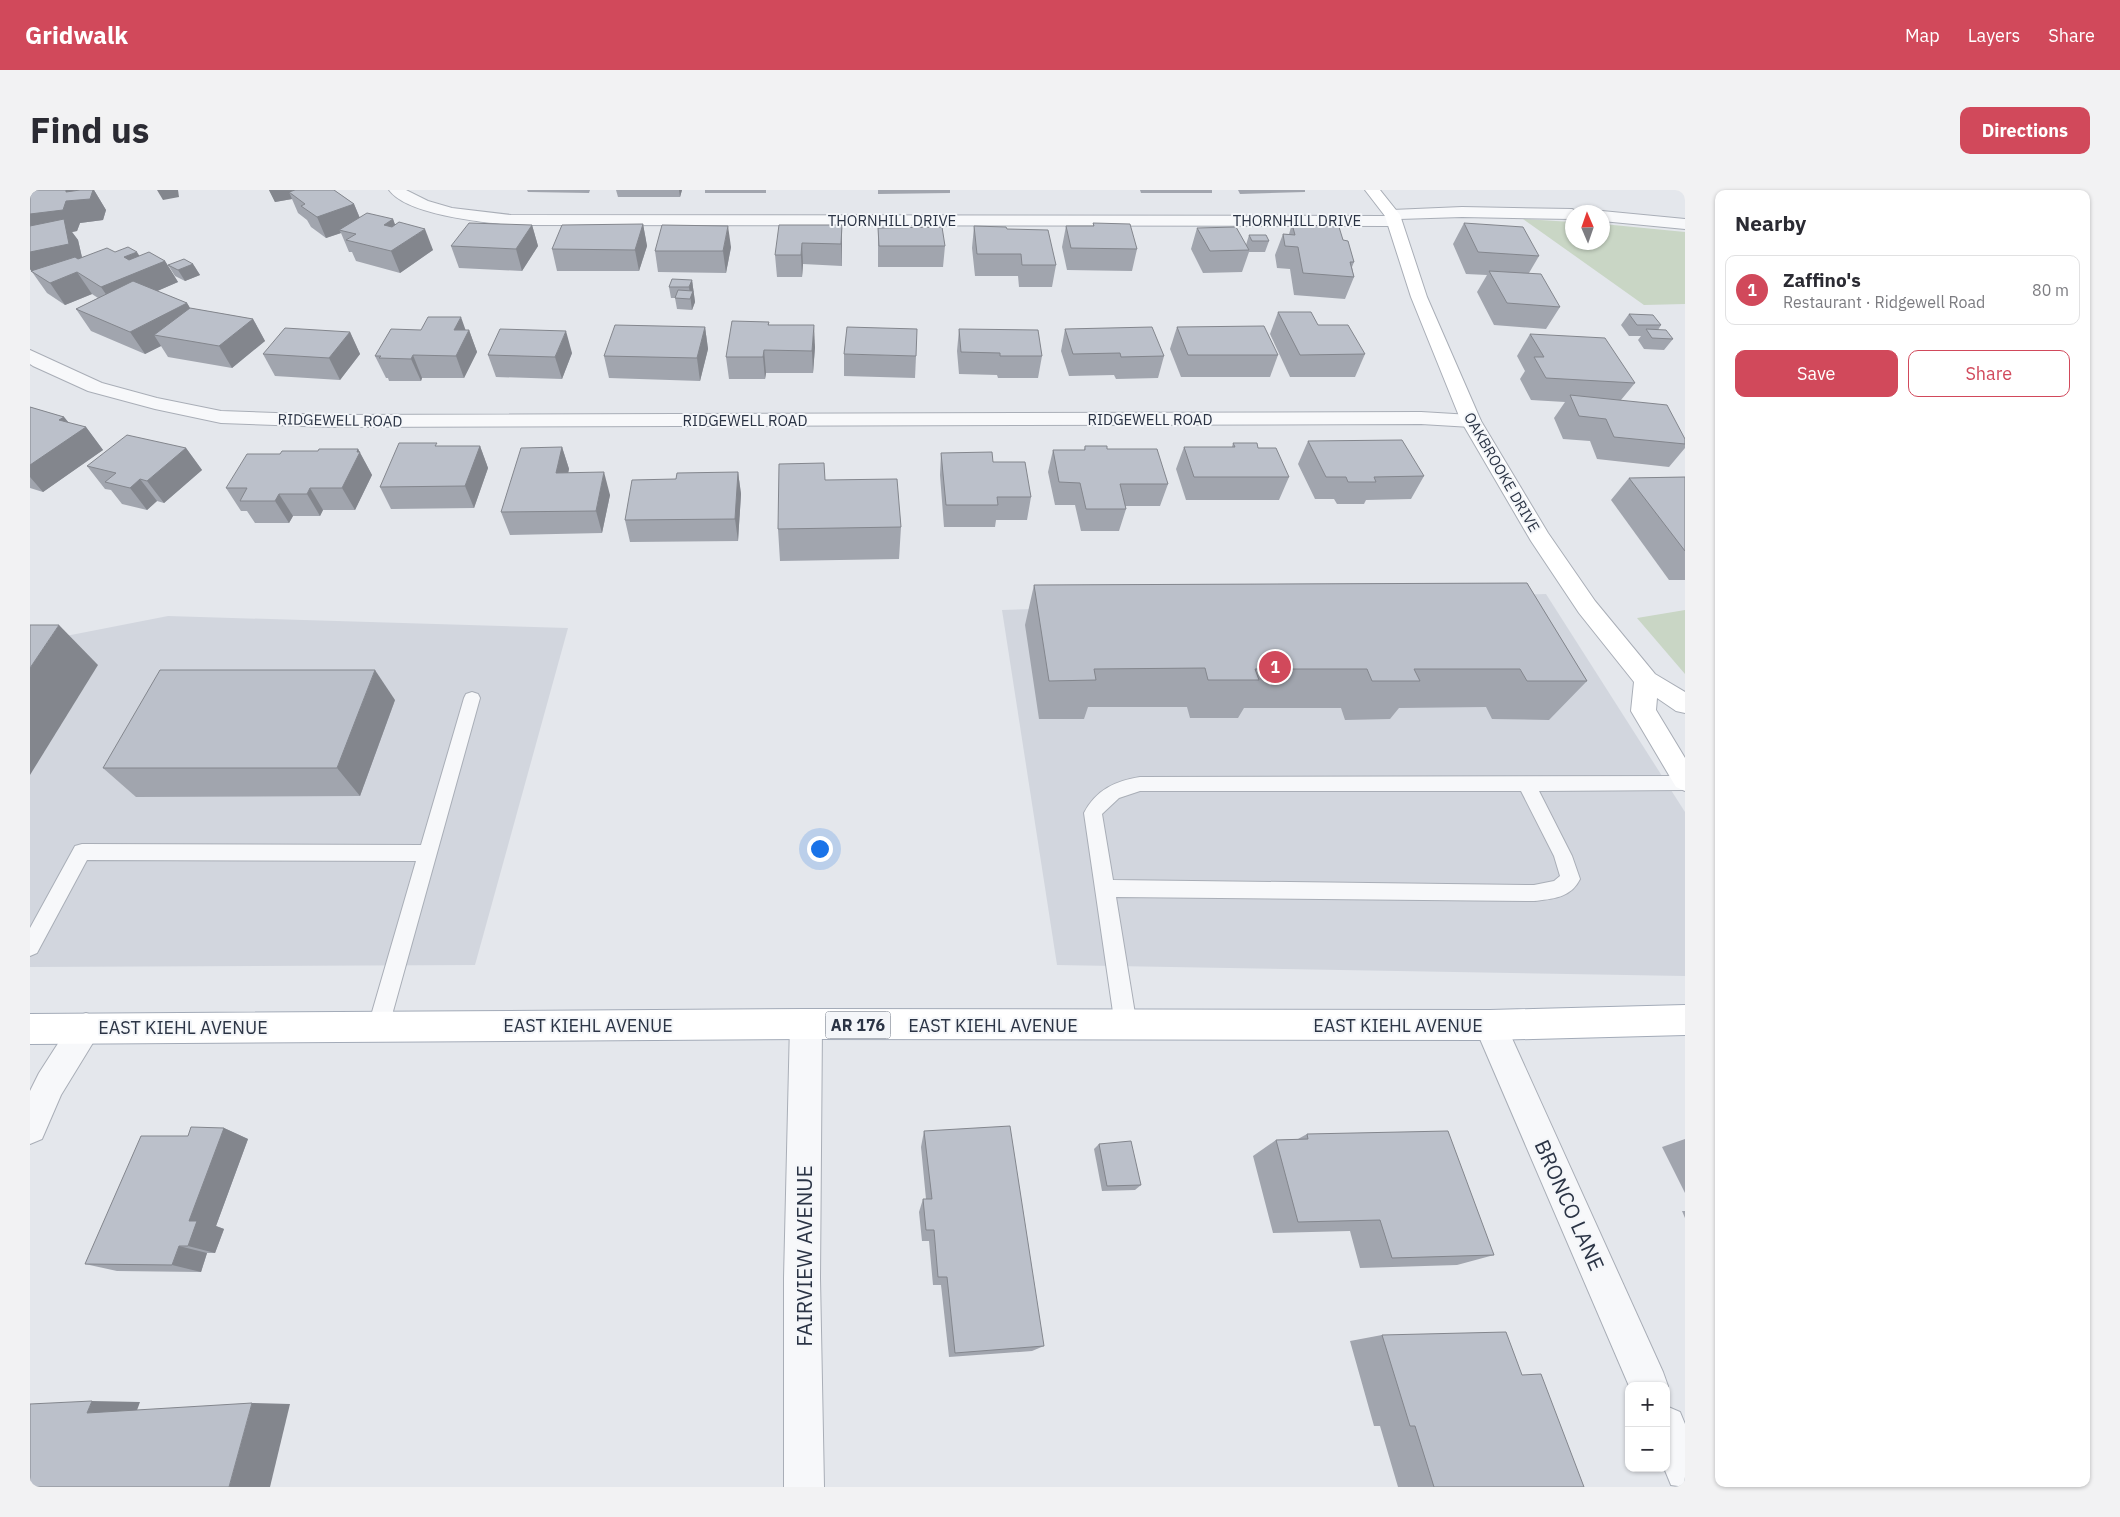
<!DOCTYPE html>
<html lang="en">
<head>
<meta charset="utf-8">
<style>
	:root { --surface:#fff; --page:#f2f2f3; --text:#2b2b33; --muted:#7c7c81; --line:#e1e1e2; --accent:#d1495b }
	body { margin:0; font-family:"IBM Plex Sans",sans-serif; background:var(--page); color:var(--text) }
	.controls { position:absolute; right:15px; bottom:15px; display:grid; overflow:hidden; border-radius:10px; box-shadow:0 1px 4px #0004 }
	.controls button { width:45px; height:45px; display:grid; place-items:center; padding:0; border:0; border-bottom:1px solid var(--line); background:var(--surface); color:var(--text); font:25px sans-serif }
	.compass { position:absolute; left:1535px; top:15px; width:45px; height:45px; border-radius:50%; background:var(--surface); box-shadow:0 1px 4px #0004; rotate:358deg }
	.you { position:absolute; left:789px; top:658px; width:18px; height:18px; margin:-12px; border:4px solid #fff; border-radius:50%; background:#1a73e8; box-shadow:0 0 0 8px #1a73e833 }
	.badge { display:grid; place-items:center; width:32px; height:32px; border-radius:50%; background:var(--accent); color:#fff; font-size:16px; font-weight:700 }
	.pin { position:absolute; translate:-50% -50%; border:2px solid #fff; box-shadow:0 1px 5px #0006 }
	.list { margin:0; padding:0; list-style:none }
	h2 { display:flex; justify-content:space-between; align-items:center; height:65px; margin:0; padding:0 20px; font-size:21px }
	h2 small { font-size:16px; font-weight:400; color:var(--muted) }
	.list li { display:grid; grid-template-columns:32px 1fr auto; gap:15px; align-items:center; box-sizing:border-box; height:70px; margin:0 10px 10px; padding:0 10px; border:1px solid var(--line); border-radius:10px }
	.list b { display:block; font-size:19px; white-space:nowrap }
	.list p { margin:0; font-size:16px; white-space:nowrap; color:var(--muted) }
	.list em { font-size:16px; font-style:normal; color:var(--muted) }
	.actions { display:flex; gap:10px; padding:15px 20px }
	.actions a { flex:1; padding:11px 0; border:1px solid var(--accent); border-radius:10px; text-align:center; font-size:18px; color:var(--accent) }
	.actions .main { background:var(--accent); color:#fff }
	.map { position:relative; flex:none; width:1655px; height:1297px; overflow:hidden; border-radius:10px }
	header { display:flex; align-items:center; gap:30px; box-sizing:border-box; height:70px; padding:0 25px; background:var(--accent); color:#fff }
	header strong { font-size:24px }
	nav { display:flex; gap:28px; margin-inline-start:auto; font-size:18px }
	.intro { display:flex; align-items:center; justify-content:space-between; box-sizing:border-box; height:120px; padding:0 30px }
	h1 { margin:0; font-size:35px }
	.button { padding:12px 22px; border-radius:10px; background:var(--accent); color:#fff; font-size:18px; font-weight:700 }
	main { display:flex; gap:30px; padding:0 30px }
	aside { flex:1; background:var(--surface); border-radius:10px; box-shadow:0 1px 4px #0004 }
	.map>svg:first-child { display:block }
	.built { fill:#d2d6de }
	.green { fill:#c9d6c5 }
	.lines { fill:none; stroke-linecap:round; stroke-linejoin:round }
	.lane-casing { stroke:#a9aeb7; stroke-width:2 }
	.street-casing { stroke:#a9aeb7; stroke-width:2 }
	.secondary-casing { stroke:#a9aeb7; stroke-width:2 }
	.primary-casing { stroke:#a3abb8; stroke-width:2 }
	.lane { fill:#f7f8fa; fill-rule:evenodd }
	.street { fill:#f7f8fa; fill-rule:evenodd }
	.secondary { fill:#fff; fill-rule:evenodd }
	.primary { fill:#fff; fill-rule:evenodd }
	.wall { fill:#a1a5ae }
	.shaded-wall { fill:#83868d }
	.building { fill:#bbc0ca; stroke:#83868d }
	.labels { text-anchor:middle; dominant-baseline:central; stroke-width:4; stroke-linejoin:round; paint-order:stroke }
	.far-street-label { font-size:15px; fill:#2b3445; stroke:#f4f6f9 }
	.shield { fill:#f4f6f9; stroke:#676e7b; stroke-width:1 }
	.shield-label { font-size:16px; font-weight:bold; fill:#2b3445 }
	.street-label { font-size:18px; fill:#2b3445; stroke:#f4f6f9 }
	.near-street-label { font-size:21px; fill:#2b3445; stroke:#f4f6f9 }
</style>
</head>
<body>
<header>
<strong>Gridwalk</strong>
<nav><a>Map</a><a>Layers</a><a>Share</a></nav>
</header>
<div class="intro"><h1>Find us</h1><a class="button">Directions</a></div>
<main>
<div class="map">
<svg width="1655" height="1297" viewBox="0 0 1655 1297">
	<rect width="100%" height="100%" fill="#e4e7ec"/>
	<g class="built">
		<path d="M1516 404 1655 622V786L1027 775 972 420Z"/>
		<path d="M138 426 538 438 445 775 0 777V453Z"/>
	</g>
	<g class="green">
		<path d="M1493 29 1542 32V52H1572L1573 34 1655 42V114L1614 115Z"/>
		<path d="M1655 420V484L1607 428Z"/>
	</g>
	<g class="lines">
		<defs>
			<g id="lane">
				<path d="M442 502 448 504 450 508 357 843 349 846 341 843 338 836 386 671 57 670 7 763 0 766V738L45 656 52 654 391 655 434 508 436 504Z"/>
				<path d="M1655 586V600L1509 601 1542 666 1550 689C1541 708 1522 709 1504 711L1086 707 1107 836 1104 843 1096 846 1088 843 1085 836 1054 623C1066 600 1085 591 1110 587ZM1110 601H1491L1524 666 1530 686 1524 691 1504 695 1083 690 1072 624 1089 608Z"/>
			</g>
			<g id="street">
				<path d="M359 0H376L398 11 422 18 481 25 1355 26 1357 22 1362 20 1432 17 1542 19 1548 22H1542V29L1432 27 1369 29 1371 31 1368 34 1363 36 481 35C452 32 377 25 359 0Z"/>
				<path d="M1572 21 1655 29V39L1572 31V22H1568Z"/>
				<path d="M0 160 72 193 127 208 191 221 302 225 1391 222 1441 225 1448 227 1451 231 1448 235 1441 237 1391 234 302 237 191 233 125 219 58 201 3 176 0 174Z"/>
				<path d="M776 819 787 824 792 834 790 1088 794 1297H754V1088L760 834 765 824Z"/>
				<path d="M1460 820 1471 824 1633 1182 1638 1196 1636 1201V1196H1599L1444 835 1449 824Z"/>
				<path d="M56 823 67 827 72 838 31 905 12 949 0 954V901L9 883 45 827Z"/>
				<path d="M1636 1216 1650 1222 1655 1234V1297L1641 1295 1634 1278H1636Z"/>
			</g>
			<path id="secondary" d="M1335 0H1350L1370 25 1397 107 1451 231 1518 343 1565 411 1625 484 1655 502V523L1646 521 1627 508 1626 520 1655 568V601L1646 597 1601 521 1604 492 1549 423 1501 351 1431 231 1381 107 1355 26Z"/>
			<path id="primary" d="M1655 815V845L1460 850 776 849 0 854V824L776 819 1460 820Z"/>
		</defs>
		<use href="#lane" class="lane-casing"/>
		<use href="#street" class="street-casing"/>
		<use href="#secondary" class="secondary-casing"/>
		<use href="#primary" class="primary-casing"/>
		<use href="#lane" class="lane"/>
		<use href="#street" class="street"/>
		<use href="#secondary" class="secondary"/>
		<use href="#primary" class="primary"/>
	</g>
	<g class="wall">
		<path d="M0 0H64L76 20 73 30 50 33 47 41 42 42 48 50 52 67 85 62 135 71 148 92 127 101 157 113 160 118 223 129 235 151 202 178 138 167 131 156 115 164 61 141 46 119 68 108 62 104 35 115 17 103 0 79Z"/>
		<path d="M239 0H304L324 14 330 28 363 29 365 35 403 60 370 83 326 71 322 62H319L311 43 296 48 281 37 277 30 268 23 262 9 245 12Z"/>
		<path d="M497 0H560L559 3 498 2Z"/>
		<path d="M586 0H652L650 7H588Z"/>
		<rect x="675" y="0" width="61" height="3"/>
		<path d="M848 0H920V3L848 4Z"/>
		<path d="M1110 0H1182V3H1111Z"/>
		<path d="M1208 0H1275V2L1210 4Z"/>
		<path d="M1063 33 1107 59 1102 81 1037 80 1032 57 1036 36H1063Z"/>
		<path d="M1434 33 1509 66 1499 83 1530 117 1516 139 1464 135 1447 102 1457 85 1436 84 1423 54Z"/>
		<path d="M613 34 617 56 609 81H527L522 59Z"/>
		<path d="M1262 34 1313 50 1324 72 1322 77 1324 87 1315 109 1264 105 1260 79 1247 78 1245 65 1253 44H1259Z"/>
		<path d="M502 35 508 56 492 81 429 78 421 56Z"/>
		<path d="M812 35V76L773 74 772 87H747L745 65Z"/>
		<path d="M944 36 977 39 1026 75 1022 97H989L988 86H945L942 58Z"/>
		<path d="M848 38 915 56 913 77H848Z"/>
		<path d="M1167 38 1216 55 1219 45 1239 51 1235 62H1219L1212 82 1173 83 1161 59Z"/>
		<path d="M701 57 696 83 628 82 625 61Z"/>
		<path d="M163 74 170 85 155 91 145 86 138 75Z"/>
		<path d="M662 90 665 112 662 120 647 119 645 108H641L639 97Z"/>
		<path d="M1248 122 1288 135 1335 164 1325 187H1260L1240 144Z"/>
		<path d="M1599 124 1631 135 1628 140 1643 149 1634 160 1614 159 1608 150 1611 146H1599L1591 135Z"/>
		<path d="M739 132V135L785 157 783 183H736L735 189H699L696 167Z"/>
		<path d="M675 137 678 159 670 191 579 188 574 166Z"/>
		<path d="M1147 137 1248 165 1240 187H1151L1140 159Z"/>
		<path d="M929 139 1012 166 1008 188H968L967 185 929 184 927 161Z"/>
		<path d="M1035 139 1134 166 1128 188 1086 189 1084 185 1039 186 1031 161Z"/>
		<path d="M436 140H439L447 162 434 188H392L391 191H359L358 188H356L345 166Z"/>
		<path d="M320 142 330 164 310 190 245 186 233 164Z"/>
		<path d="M1500 144 1605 193 1591 210 1655 249V258L1639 277 1567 269 1560 251 1533 249 1524 228 1535 212 1501 210 1490 189 1495 181 1487 166Z"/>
		<path d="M542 163 532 189 466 187 458 165Z"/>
		<path d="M814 164 886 166 885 188 814 186Z"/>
		<path d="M0 217 34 227 39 233 56 237 73 260 13 302 0 298Z"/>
		<path d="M1278 251 1394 286 1381 309 1336 310 1334 314H1307L1304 309H1285L1268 274Z"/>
		<path d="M1203 253 1228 258 1259 287 1249 310H1156L1146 279 1154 257H1202Z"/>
		<path d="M408 256H450L458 278 444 318 361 319 350 297Z"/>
		<path d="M1055 256 1077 259 1138 294 1130 316H1095L1096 319 1089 341H1051L1045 315H1025L1018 282 1023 260H1054Z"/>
		<path d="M532 257 539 279 538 283 580 305 572 343 480 345 471 322Z"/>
		<path d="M156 258 172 280 134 313 127 311 117 320 92 314 81 300 75 299 57 276Z"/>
		<path d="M328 259 342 285 325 320H293L290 326H263L259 333H225L217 321H211L196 298 250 264Z"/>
		<path d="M911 263 963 272 1001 307 997 330H966L965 337H914L910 285Z"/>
		<path d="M708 282 711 304 708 351 600 352 595 330Z"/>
		<path d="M1655 287V390H1639L1581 310 1599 288Z"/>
		<path d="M795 290 871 337 869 369 750 371 748 339Z"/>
		<path d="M1497 393 1557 491 1519 530 1462 529 1456 517 1369 518 1360 529 1315 530 1311 518H1214L1208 528H1160L1157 517H1058L1054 529H1009L995 435 1004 395Z"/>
		<path d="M365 510 330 606 106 607 73 578Z"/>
		<path d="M194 938 218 949 186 1036 194 1039 185 1063H177L171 1082 87 1081 55 1074 158 946Z"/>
		<path d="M894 941 1014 1156 1002 1161 919 1167 911 1095H903L899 1051H892L889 1022 893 1009H896L891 957Z"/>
		<path d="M1277 944 1464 1065 1427 1075 1330 1078 1320 1041 1243 1043 1223 966 1246 950 1268 949Z"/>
		<path d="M1655 949V1003L1632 957Z"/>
		<path d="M1069 954 1111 995 1105 1000 1072 1001 1064 959Z"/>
		<path d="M1652 1021H1655V1028Z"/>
		<path d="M1352 1145 1492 1185 1546 1297H1368L1350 1236H1344L1320 1151Z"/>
	</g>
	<g class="shaded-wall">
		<path d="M36 0H46L52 10 63 0H64L76 20 73 30 50 33 47 41 42 42 48 50 53 72 47 77 2 82 0 79V22L36 2Z"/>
		<path d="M127 0H148L149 7 133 10Z"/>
		<path d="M239 0H287L259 2 262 9 245 12Z"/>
		<path d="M649 0H652L650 7Z"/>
		<path d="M324 14 333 36 309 40 311 43 296 48 287 27Z"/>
		<path d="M363 29 371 51 354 35Z"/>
		<path d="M613 34 617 56 609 81 605 60Z"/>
		<path d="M502 35 508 56 492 81 486 59Z"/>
		<path d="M812 35V76L811 54Z"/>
		<path d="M698 36 701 57 696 83 693 61Z"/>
		<path d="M395 39 403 60 370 83 361 61Z"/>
		<path d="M772 53 773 74 772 87 771 65Z"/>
		<path d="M107 62 117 78 135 71 148 92 86 119 71 97 94 67Z"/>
		<path d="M163 74 170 85 155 91 148 80Z"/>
		<path d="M47 82 62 104 35 115 20 93Z"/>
		<path d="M662 90 665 112 662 120 659 97Z"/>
		<path d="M157 113 170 135 124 145 131 156 115 164 100 142Z"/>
		<path d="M431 127 437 144 439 140 447 162 434 188 426 166 424 140Z"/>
		<path d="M223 129 235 151 202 178 189 156Z"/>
		<path d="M784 135 785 157 783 183 782 161Z"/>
		<path d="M675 137 678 159 670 191 667 168Z"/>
		<path d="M536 141 542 163 532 189 525 167Z"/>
		<path d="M320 142 330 164 310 190 299 168Z"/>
		<path d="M734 160 736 183 735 189 733 167Z"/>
		<path d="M383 165 392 188 391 191 381 169Z"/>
		<path d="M34 227 47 243 56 237 73 260 13 302 0 287V275L29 230Z"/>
		<path d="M450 256 458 278 444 318 435 296Z"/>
		<path d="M532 257 539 279 533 305 526 283Z"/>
		<path d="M156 258 172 280 134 313 117 291Z"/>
		<path d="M328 259 342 285 325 320 312 298Z"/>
		<path d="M574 282 580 305 572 343 566 321Z"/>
		<path d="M708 282 711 304 708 351 705 329Z"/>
		<path d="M110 289 127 311 117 320 100 298Z"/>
		<path d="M280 298 293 320 290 326 277 304Z"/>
		<path d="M249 304 263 326 259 333 245 311Z"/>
		<path d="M29 435 68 475 0 585V478Z"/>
		<path d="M345 480 365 510 330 606 307 578Z"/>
		<path d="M194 938 218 949 186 1036 194 1039 185 1063 158 1056 159 1031Z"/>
		<path d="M149 1056 177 1063 171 1082 142 1075Z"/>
		<path d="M62 1211 110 1212 106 1223H57Z"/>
		<path d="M222 1213 260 1214 240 1297H199Z"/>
	</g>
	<g class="building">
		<path d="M0 0H36V2L50 0H63L60 9 36 11 33 20 0 24Z"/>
		<path d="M265 0H304L324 14 287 27 271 16 275 14 259 2Z"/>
		<path d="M337 23 363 29 354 35 362 37 369 32 395 39 361 61 316 50 326 44 309 40Z"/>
		<path d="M34 29 39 54 0 62V36Z"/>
		<path d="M439 33 502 35 486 59 421 56Z"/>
		<path d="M1063 33 1100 34 1107 59 1041 58 1036 36H1064Z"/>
		<path d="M1434 33 1493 37 1509 66 1448 62Z"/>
		<path d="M613 34 605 60 522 59 532 35Z"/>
		<path d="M1262 34 1309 37 1313 50 1318 51 1324 72H1320L1324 87 1273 83 1268 57 1255 56 1253 44 1265 45Z"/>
		<path d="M632 35 698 36 693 61H625Z"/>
		<path d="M749 35H812L811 54 772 53 771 65H745Z"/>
		<path d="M944 36 976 37 977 39 1018 40 1026 75H992L991 64H947Z"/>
		<path d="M912 37 915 56H849L848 38Z"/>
		<path d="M1206 37 1219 60 1180 61 1167 38Z"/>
		<path d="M1219 45H1236L1239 51H1222Z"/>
		<path d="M98 57 107 62 94 67 99 70 119 62 135 71 71 97 47 82 20 93 1 81 45 67 48 69 77 58 85 62Z"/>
		<path d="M154 69 163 74 148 80 138 75Z"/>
		<path d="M1459 81 1511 84 1530 117 1477 113Z"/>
		<path d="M642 89 662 90 659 97H639Z"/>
		<path d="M103 91 157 113 100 142 46 119Z"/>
		<path d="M648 100 663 101 660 109 645 108Z"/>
		<path d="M160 118 223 129 189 156 124 145Z"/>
		<path d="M1248 122H1281L1288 135H1318L1335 164 1270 165Z"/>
		<path d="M1599 124 1623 125 1631 135H1607Z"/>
		<path d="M398 127H431L424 140H439L426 166 383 165 381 169 349 168 351 166H345L361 139 391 140Z"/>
		<path d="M702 131 739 132 738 135H784L782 161 734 160 733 167H696Z"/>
		<path d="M585 135 675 137 667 168 574 166Z"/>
		<path d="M1234 136 1248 165H1158L1147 137Z"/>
		<path d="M817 137 887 139 886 166 814 164Z"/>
		<path d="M1122 137 1134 166 1091 167 1090 163 1043 164 1035 139Z"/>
		<path d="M255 138 320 142 299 168 233 164Z"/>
		<path d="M470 139 536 141 525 167 458 165Z"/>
		<path d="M929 139 1008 140 1012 166H970V163L931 162Z"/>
		<path d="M1616 139 1636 140 1643 149 1622 148Z"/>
		<path d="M1500 144 1575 148 1605 193 1516 188 1504 167H1514Z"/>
		<path d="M1540 205 1637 215 1655 249V254L1584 247 1576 229 1549 226Z"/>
		<path d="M0 217 34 227 29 230 56 237 0 275Z"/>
		<path d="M97 245 156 258 117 291 110 289 100 298 75 292 86 283 57 276Z"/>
		<path d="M1372 250 1394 286 1344 287 1346 292H1318L1316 287H1296L1278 251Z"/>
		<path d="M369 253H407L405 256H450L435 296 350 297Z"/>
		<path d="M1203 253H1227L1228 258H1246L1259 287H1164L1154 257H1205Z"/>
		<path d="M1055 256H1077V259H1127L1138 294H1090L1096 319H1056L1050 293 1029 292 1023 260H1055Z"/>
		<path d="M532 257 526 283 574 282 566 321 471 322 491 258Z"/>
		<path d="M289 259H328L327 262H330L312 298H280L277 304H249L245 311H210L217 298H196L217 264H250L252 261H288Z"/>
		<path d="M962 262 963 272H995L1001 307H967L968 315H916L911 263Z"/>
		<path d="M794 273 795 290 867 289 871 337 748 339 749 274Z"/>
		<path d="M708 282 705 329 595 330 602 290 646 289 647 283Z"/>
		<path d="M1655 287V361L1599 288Z"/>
		<path d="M1497 393 1557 491H1497L1490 479H1384L1390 491H1342L1337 479H1225L1229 490H1178L1175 478 1064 479 1066 490 1019 491 1004 395Z"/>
		<path d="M0 435H29L0 478Z"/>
		<path d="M130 480H345L307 578H73Z"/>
		<path d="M980 936 1014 1156 925 1163 917 1087H908L904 1040H896L893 1009H902L894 941Z"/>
		<path d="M161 937 194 938 159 1031H167L158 1056H149L142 1075 55 1074 111 946H158Z"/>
		<path d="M1418 941 1464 1065 1362 1068 1350 1030 1268 1032 1246 950 1278 949 1277 944Z"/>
		<path d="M1101 951 1111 995 1077 996 1069 954Z"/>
		<path d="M1476 1142 1492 1185 1511 1184 1554 1297H1404L1385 1236H1380L1352 1145Z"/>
		<path d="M62 1211 57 1223 222 1213 199 1297H0V1214Z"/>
	</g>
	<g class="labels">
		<g class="far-street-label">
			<text x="862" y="30">THORNHILL DRIVE</text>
			<text x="1267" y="30">THORNHILL DRIVE</text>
			<text x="1120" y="229">RIDGEWELL ROAD</text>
			<text transform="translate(310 230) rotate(1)">RIDGEWELL ROAD</text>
			<text x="715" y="230">RIDGEWELL ROAD</text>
			<text transform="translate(1472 282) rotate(60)">OAKBROOKE DRIVE</text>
		</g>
		<rect class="shield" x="795.5" y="821.5" width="65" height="27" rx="4"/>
		<g class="shield-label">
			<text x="828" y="835">AR 176</text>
		</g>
		<g class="street-label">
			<text x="558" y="835">EAST KIEHL AVENUE</text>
			<text x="963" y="835">EAST KIEHL AVENUE</text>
			<text x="1368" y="835">EAST KIEHL AVENUE</text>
			<text x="153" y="837">EAST KIEHL AVENUE</text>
		</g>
		<g class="near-street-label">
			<text transform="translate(1540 1015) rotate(66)">BRONCO LANE</text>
			<text transform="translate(774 1066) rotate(-90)">FAIRVIEW AVENUE</text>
		</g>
	</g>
</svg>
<div class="controls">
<button>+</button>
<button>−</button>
</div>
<svg class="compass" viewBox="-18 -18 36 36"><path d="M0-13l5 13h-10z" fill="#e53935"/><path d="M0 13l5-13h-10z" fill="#7c7c81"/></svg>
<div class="you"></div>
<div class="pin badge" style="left:1245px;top:477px">1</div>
</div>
<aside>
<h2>Nearby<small></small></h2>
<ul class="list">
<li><span class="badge">1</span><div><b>Zaffino's</b><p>Restaurant · Ridgewell Road</p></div><em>80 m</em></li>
</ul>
<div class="actions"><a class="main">Save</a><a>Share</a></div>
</aside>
</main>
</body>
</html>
